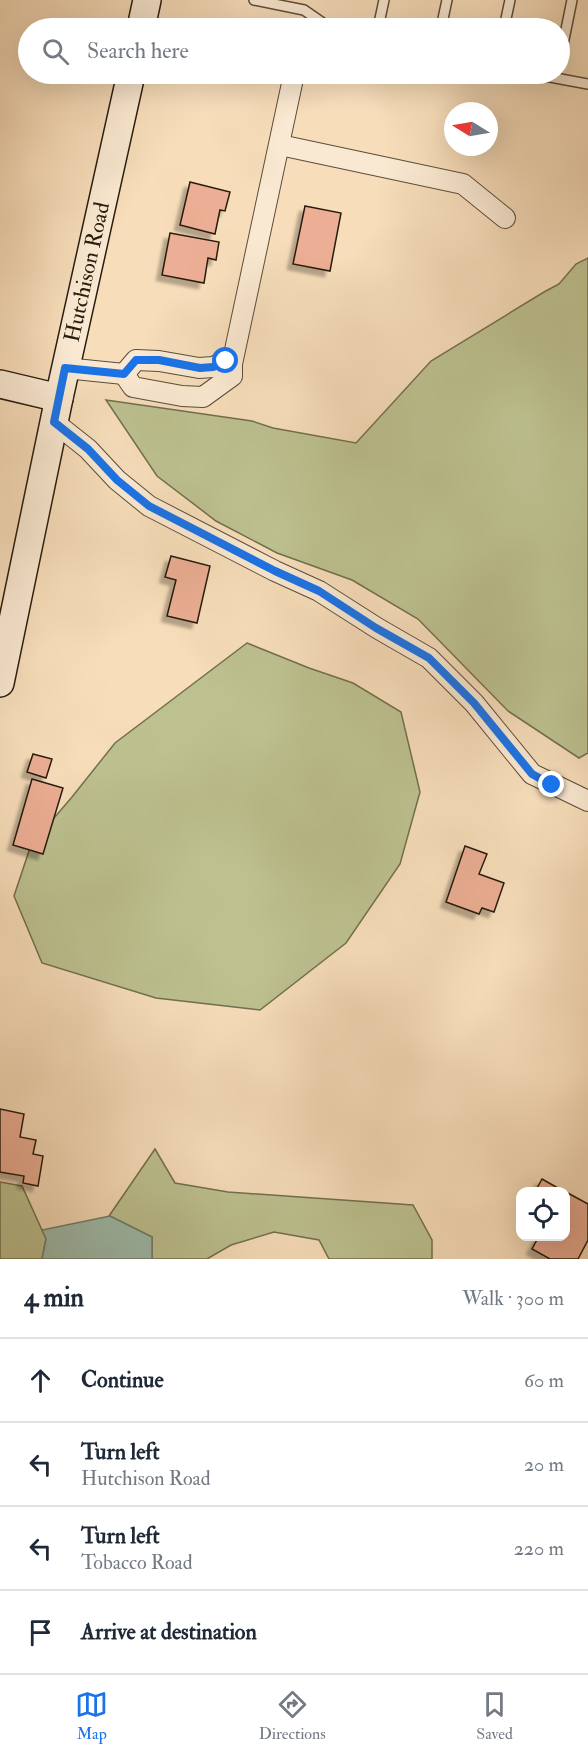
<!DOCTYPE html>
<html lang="en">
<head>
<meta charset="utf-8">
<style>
	:root { --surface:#fff; --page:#f2f2f3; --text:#1f2937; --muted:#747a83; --line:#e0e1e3; --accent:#1a73e8 }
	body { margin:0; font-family:"IM FELL Double Pica",serif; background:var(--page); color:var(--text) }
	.controls { position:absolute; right:18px; bottom:18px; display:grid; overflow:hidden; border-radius:12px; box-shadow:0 6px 24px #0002 }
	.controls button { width:54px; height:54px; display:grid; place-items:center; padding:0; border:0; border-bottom:2px solid var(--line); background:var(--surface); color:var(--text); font:30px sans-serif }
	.compass { position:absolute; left:444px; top:102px; width:54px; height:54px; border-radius:50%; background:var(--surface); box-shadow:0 6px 24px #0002; rotate:281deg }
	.stop { position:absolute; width:18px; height:18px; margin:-14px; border:4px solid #1a73e8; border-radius:50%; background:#fff }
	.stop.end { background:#1a73e8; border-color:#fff; box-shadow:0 2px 6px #0008 }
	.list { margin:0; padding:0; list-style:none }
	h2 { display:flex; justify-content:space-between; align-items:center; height:78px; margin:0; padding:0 24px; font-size:26px }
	h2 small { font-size:20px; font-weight:400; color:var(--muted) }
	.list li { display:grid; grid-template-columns:39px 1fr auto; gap:18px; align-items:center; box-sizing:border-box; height:84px; padding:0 24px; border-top:2px solid var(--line) }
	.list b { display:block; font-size:22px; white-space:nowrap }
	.list p { margin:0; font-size:20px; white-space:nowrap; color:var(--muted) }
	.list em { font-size:20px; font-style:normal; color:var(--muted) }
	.icon { flex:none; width:33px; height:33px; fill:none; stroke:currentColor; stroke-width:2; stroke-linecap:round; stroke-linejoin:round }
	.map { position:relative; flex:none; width:588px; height:1259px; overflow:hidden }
	.search { position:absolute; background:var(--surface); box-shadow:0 6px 24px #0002; left:18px; right:18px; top:18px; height:66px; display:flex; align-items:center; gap:15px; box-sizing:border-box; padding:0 21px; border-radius:33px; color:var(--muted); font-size:22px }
	.sheet { height:414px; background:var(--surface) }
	nav { display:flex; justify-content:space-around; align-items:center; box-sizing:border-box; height:84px; border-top:2px solid var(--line); background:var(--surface); font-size:16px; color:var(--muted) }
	nav a { display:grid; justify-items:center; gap:3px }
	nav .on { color:var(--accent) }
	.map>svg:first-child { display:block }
	.green { fill:#bdc190; stroke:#726f4f; stroke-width:1.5 }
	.water { fill:#9ebcac; stroke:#6f7c6d; stroke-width:1.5 }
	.building { fill:#ecae94; stroke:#281d0e; stroke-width:1.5; filter:url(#shadow) }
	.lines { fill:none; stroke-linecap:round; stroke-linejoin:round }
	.lane-casing { stroke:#5c4d39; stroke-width:12 }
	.street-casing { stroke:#5c4d39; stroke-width:22 }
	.secondary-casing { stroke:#281d0e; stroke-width:30 }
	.lane { stroke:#fae9d2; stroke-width:9 }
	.street { stroke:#fae9d2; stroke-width:20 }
	.secondary { stroke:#fae9d2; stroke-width:27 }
	.route { stroke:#1a73e8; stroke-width:8 }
	.labels { text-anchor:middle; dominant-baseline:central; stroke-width:4.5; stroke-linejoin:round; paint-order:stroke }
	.street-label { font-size:22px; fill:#281d0e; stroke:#fae9d2 }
</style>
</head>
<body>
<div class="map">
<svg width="588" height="1259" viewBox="0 0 588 1259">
	<defs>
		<filter id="shadow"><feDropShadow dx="-5.5" dy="5.5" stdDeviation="1.5" flood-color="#0004"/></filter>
	</defs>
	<rect width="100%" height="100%" fill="#f7ddba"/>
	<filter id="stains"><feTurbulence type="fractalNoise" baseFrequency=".00333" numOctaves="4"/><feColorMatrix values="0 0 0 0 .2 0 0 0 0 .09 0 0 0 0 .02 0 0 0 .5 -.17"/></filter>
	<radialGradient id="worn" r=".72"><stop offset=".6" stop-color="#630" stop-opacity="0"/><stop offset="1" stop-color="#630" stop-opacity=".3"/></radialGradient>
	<g class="green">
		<path d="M588 258V753L579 758 508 711 418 619 352 580 277 553 216 521 157 476 106 400 252 421 273 428 356 443 431 361 544 292 559 284 576 264Z"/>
		<path d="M247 643 309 668 353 683 401 712 420 792 400 864 346 943 260 1010 156 998 42 963 14 896 31 845 72 797 115 743Z"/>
		<path d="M155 1149 175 1183 228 1192 413 1205 432 1240V1259H329L319 1240 274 1232 231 1245 207 1259H152V1237L109 1216Z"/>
		<path d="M0 1182 22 1186 46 1239 42 1259H0Z"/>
	</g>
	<path class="water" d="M110 1216 152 1237V1259H42L46 1239 42 1230Z"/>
	<g class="building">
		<path d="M190 182 230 192 225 211 220 210 215 234 180 225Z"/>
		<path d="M305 206 341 213 330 271 293 264Z"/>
		<path d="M170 233 219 242 216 260 208 258 204 283 162 275Z"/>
		<path d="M171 556 210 566 197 623 167 616 176 580 165 577Z"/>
		<path d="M33 754 52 759 46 778 27 772Z"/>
		<path d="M32 779 63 788 43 854 13 845Z"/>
		<path d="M465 846 487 854 479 874 504 883 494 912 482 908 479 914 446 902Z"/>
		<path d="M0 1109 24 1114 20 1137 36 1140 33 1154 43 1156 38 1186 23 1183 24 1176 0 1172Z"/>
		<path d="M542 1179 565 1192H535Z"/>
		<path d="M566 1192 588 1204V1240L578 1259H550L532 1249 539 1236H566Z"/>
	</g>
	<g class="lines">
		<defs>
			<g id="lane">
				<path d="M254 0 304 10 330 28"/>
				<path d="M378 28 384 0"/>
				<path d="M441 28 447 0"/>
				<path d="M504 28 510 0"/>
				<path d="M560 59 572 0"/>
				<path d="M534 74 588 84"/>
			</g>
			<g id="street">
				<path d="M280 145 463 184 505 218"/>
				<path d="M65 368 124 374"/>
				<path d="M124 374 133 387 182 396 203 397 232 376V364L294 74"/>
				<path d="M124 374 136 360 159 361 199 368 213 367 226 361 232 364"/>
				<path d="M54 422 88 449 117 480 149 506 275 571 319 591 377 628 429 658 474 703 532 774 588 801"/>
			</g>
			<g id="secondary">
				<path d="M141 28 147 0"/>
				<path d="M0 384 59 398"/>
				<path id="s1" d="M0 683 59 398 131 74"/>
			</g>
		</defs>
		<use href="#lane" class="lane-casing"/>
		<use href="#street" class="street-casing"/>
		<use href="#secondary" class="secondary-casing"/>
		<use href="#lane" class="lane"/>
		<use href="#street" class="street"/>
		<use href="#secondary" class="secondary"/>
	</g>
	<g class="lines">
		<path class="route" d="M226 361 213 367 200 368 159 360H136L124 374 65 368 54 422 88 449 117 480 149 506 275 571 319 591 376 628 429 658 474 703 532 774 552 785"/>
	</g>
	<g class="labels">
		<g class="street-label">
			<text stroke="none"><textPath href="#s1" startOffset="420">Hutchison Road</textPath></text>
		</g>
	</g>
	<rect width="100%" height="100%" filter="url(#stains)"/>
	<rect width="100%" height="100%" fill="url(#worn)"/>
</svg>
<div class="controls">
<button><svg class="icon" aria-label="locate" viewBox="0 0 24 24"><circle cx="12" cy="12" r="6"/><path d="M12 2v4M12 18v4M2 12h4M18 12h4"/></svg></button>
</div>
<svg class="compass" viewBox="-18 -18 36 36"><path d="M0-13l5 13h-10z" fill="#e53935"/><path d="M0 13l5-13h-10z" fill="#747a83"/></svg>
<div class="stop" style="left:226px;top:361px"></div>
<div class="stop end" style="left:552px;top:785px"></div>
<div class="search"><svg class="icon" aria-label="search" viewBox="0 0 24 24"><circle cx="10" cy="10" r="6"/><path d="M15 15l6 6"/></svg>Search here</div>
</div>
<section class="sheet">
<h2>4 min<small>Walk · 300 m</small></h2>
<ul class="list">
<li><svg class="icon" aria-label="ahead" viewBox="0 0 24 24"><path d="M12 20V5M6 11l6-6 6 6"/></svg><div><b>Continue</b></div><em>60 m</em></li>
<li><svg class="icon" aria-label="left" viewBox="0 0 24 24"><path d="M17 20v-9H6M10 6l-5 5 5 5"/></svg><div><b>Turn left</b><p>Hutchison Road</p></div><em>20 m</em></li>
<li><svg class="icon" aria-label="left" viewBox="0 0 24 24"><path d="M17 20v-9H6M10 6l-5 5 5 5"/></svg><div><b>Turn left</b><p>Tobacco Road</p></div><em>220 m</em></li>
<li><svg class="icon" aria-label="arrive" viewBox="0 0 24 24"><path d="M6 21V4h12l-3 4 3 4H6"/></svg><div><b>Arrive at destination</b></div></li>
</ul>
</section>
<nav>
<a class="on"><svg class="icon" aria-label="map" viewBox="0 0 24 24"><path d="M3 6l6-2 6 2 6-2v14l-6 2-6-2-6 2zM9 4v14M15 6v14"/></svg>Map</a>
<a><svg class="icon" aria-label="directions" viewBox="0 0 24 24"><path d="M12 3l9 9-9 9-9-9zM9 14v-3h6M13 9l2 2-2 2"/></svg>Directions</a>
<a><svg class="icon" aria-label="saved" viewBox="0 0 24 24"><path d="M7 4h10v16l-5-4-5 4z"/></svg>Saved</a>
</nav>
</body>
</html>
